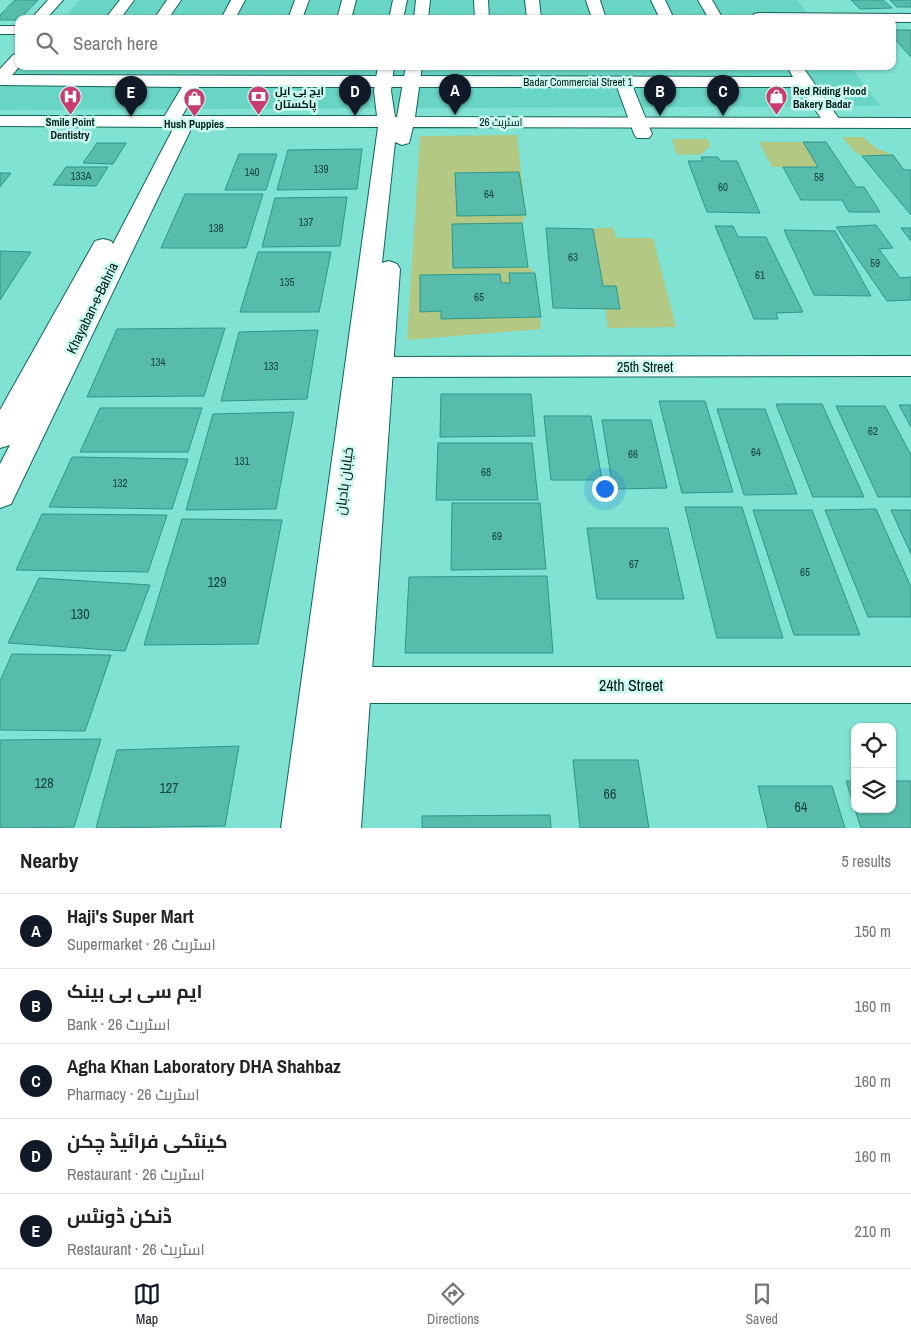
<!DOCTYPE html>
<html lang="en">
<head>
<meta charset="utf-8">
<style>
	:root { --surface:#fff; --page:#f2f2f2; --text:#222; --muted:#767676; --line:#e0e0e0; --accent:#111827 }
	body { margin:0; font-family:"Archivo Narrow",Cairo,sans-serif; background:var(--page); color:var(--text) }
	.controls { position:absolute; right:15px; bottom:15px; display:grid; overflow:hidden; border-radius:10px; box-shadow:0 1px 4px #0004 }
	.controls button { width:45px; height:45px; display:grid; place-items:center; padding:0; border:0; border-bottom:1px solid var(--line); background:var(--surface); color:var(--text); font:25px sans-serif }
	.you { position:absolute; left:604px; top:488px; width:18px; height:18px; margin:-12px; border:4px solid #fff; border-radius:50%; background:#1a73e8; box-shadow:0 0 0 8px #1a73e833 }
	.badge { display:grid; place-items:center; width:32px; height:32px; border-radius:50%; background:var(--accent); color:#fff; font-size:16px; font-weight:700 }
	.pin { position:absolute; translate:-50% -41px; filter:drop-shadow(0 1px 2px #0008) }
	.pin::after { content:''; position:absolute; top:26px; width:18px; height:15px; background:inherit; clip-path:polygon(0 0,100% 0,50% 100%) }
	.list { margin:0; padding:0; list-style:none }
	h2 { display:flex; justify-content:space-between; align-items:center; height:65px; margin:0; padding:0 20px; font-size:21px }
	h2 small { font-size:16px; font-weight:400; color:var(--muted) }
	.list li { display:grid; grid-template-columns:32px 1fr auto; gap:15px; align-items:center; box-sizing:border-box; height:75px; padding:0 20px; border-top:1px solid var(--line) }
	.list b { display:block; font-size:19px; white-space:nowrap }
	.list p { margin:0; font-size:16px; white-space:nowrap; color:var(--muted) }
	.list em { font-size:16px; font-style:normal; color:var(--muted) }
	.icon { flex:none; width:28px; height:28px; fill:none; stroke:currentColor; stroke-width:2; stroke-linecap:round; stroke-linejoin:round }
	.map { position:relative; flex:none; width:911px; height:828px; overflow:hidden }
	.search { position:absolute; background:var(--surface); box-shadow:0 1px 4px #0004; left:15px; right:15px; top:15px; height:55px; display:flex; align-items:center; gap:12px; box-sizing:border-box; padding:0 18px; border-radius:10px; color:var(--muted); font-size:19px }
	.sheet { height:440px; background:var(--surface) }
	nav { display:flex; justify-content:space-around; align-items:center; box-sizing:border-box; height:70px; border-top:1px solid var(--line); background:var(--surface); font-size:14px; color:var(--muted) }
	nav a { display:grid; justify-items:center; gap:2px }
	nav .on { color:var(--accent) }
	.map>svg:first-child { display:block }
	.built { fill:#69d5c5 }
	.green { fill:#b2c883 }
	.building { fill:#58bcad; stroke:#2d9789 }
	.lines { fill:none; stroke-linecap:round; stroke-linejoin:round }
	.street-casing { stroke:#11655b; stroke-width:2 }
	.secondary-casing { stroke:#11655b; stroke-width:2 }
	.street { fill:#fff; fill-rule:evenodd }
	.secondary { fill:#fff; fill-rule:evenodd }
	.labels { text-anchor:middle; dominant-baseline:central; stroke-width:5; stroke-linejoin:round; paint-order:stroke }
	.far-street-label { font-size:11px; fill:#001c18; stroke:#cbf9f0 }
	.far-poi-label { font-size:11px; font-weight:bold; fill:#001c18; stroke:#cbf9f0; text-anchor:start }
	.number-label { font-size:11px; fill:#16443d }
	.street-label { font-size:14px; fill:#001c18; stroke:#cbf9f0 }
	.near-number-label { font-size:14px; fill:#16443d }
	.near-street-label { font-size:16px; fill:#001c18; stroke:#cbf9f0 }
</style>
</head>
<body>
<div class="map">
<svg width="911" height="828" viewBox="0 0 911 828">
	<rect width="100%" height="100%" fill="#7fe2d2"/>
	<g class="built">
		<path d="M80 0H797L812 19H63Z"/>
		<path d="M20 66H850L881 106 0 110V88Z"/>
	</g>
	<g class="green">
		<path d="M517 135 526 215 522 223 528 266 535 273 541 329 407 340 420 136Z"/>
		<path d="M843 137H863L874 147 893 155C864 156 860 163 843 137Z"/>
		<path d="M672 139H708L710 146 702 154 677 155Z"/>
		<path d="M759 142H803L818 167H772Z"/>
		<path d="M613 227 616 238H653L676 327 608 328 593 229Z"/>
	</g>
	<g class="building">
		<path d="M15 0H38L19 20H0V15Z"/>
		<path d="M851 0H883L892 8 860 9Z"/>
		<path d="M890 0H911V7H897Z"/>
		<path d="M892 30H911V57L892 36Z"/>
		<path d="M803 142H826L856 187H864L880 212H849L842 200H801L783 167H818Z"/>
		<path d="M97 143H126L113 164 83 163Z"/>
		<path d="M362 149 357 189 277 190 288 150Z"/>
		<path d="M239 154H277L266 190H225Z"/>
		<path d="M893 155 904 170H911V215L862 156Z"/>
		<path d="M701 157H718L720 161H737L760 213 707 212 688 161H703Z"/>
		<path d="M66 167H108L96 186 53 185Z"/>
		<path d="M519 172 526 215 457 216 455 173Z"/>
		<path d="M0 173H11L0 187Z"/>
		<path d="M185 194H263L246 248H161Z"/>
		<path d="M347 197 340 246 262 247 275 198Z"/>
		<path d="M522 223 528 267 453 268 452 224Z"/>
		<path d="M876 225 893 248 879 249 900 278 911 277V300L887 301 836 227Z"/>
		<path d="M715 226H733L738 237H766L803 312 776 313 778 319H754Z"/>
		<path d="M546 228 593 229 603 286H616L620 309 553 308Z"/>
		<path d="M901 228H911V241Z"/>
		<path d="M784 230 835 231 871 296 814 295Z"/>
		<path d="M0 251 31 252 0 300Z"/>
		<path d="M258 252H331L319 312H240Z"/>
		<path d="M509 273H535L541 317 441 319V311L420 312V275L500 274 501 283H510Z"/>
		<path d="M225 328 204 396 87 397 117 329Z"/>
		<path d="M318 330 307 399 221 401 239 332Z"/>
		<path d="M441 394H531L535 436 440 437Z"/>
		<path d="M659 401H705L733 492 682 493Z"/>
		<path d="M776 404H822L864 497H813Z"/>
		<path d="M899 405H911V427Z"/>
		<path d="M836 406H885L911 455V497H878Z"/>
		<path d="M100 408H202L188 452H80Z"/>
		<path d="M717 409H765L797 494 744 495Z"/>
		<path d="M294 412 276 509 186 510 213 414Z"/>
		<path d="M544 416H591L602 480H551Z"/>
		<path d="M602 420H651L667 488 613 489Z"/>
		<path d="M438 443H532L538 500H436Z"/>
		<path d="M72 457 188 459 172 509 49 507Z"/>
		<path d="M452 503H540L546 569 451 570Z"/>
		<path d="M685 507H742L783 638H717Z"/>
		<path d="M876 509 911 587V617H868L825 510Z"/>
		<path d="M753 510H812L860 635H794Z"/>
		<path d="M891 510H911V554Z"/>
		<path d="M42 514 167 515 148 572 16 570Z"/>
		<path d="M182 519 282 520 258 644 144 645Z"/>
		<path d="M587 528H668L684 599H597Z"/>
		<path d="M547 576 553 653H405L409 577Z"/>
		<path d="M39 578 150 585 125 651 8 643Z"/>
		<path d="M12 654 111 655 85 731 0 730V681Z"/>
		<path d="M101 739 74 827 0 828V740Z"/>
		<path d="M239 746 225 826 96 828 117 750Z"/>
		<path d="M573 760H638L649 828H580Z"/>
		<path d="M846 781H855V809H892V781H911V828H861Z"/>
		<path d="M758 786H832L845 828H768Z"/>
		<path d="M550 815 551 828H422V816Z"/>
	</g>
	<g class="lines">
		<defs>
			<g id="street">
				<path d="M120 0H134L120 19H105Z"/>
				<path d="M167 0H181L168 19H154Z"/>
				<path d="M231 0H245L235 19H221Z"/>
				<path d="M295 0H309L302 19H288Z"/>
				<path d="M342 0H356L351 19H337Z"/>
				<path d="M474 0H488L489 19H475Z"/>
				<path d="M525 0H539L541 19H527Z"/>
				<path d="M586 0H600L606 19H592Z"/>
				<path d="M651 0H665L674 19H660Z"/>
				<path d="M698 0H712L723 19H709Z"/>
				<path d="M759 13 911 14V22H892V19H753L754 14Z"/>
				<rect x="0" y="26" width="19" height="8"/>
				<path d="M787 66H802L842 123 839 127H827L800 87H633L652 134 649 138H637L634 134 617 87H199L176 126H164L161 122 182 87 0 85V75L793 77Z"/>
				<path d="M911 356V376L358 377 349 374 345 367 349 360 358 357Z"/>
				<path d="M335 667H911V703H335L322 698 317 685 322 672Z"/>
			</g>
			<g id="secondary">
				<path d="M48 0H63L46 19H31Z"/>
				<path d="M393 0H407L403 19H389Z"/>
				<path d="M416 0H430L428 19H414Z"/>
				<path d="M19 53 20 66 6 82 0 84V69L13 55Z"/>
				<path d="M378 66H394L391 91 395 117H397L406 66H422L415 117 911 118V128L413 127 409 143 402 145 395 142 382 263 389 261 397 264 400 269 361 828H281L378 127H192L11 504 0 508V464L10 445 0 448V410L95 241 103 239 111 241 113 244 174 127 0 126V116H377L374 91Z"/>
			</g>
		</defs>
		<use href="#street" class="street-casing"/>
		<use href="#secondary" class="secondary-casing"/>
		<use href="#street" class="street"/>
		<use href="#secondary" class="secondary"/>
	</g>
	<defs>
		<symbol id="hospital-pin" viewBox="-11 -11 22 30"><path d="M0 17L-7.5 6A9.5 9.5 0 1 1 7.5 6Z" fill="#c83c6f" stroke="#cbf9f0"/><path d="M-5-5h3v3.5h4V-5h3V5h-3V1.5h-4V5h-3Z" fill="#fff"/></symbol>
		<symbol id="bank-pin" viewBox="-11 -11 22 30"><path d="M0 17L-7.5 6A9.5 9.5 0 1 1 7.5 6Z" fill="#c83c6f" stroke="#cbf9f0"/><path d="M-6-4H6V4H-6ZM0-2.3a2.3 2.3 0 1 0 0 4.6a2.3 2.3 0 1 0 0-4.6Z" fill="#fff"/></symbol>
		<symbol id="shop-pin" viewBox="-11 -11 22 30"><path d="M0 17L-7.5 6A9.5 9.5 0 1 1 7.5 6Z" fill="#c83c6f" stroke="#cbf9f0"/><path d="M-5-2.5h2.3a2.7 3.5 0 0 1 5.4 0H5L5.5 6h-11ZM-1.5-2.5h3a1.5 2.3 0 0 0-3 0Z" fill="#fff"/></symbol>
	</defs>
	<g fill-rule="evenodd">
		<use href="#hospital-pin" x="58" y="84" width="25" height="34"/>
		<use href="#bank-pin" x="246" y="84" width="25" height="34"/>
		<use href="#shop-pin" x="764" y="84" width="25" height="34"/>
		<use href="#shop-pin" x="182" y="86" width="25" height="34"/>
	</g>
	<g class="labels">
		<g class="far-street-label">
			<text x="578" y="82">Badar Commercial Street 1</text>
			<text x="501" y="122">اسٹریٹ 26</text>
		</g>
		<g class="far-poi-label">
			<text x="275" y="91">ایچ بی ایل<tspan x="275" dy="13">پاکستان</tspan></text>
			<text x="793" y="91">Red Riding Hood<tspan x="793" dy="13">Bakery Badar</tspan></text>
			<text x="70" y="122" text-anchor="middle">Smile Point<tspan x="70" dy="13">Dentistry</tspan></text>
			<text x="194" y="124" text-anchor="middle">Hush Puppies</text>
		</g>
		<g class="number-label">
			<text x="321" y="169">139</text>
			<text x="252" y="172">140</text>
			<text x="81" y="176">133A</text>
			<text x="819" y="177">58</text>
			<text x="723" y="187">60</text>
			<text x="489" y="194">64</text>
			<text x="306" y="222">137</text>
			<text x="216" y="228">138</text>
			<text x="573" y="257">63</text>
			<text x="875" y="263">59</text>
			<text x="760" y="275">61</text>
			<text x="287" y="282">135</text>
			<text x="479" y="297">65</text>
			<text x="158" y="362">134</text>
			<text x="271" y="366">133</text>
			<text x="873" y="431">62</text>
			<text x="756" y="452">64</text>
			<text x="633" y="454">66</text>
			<text x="242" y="461">131</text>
			<text x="486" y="472">68</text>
			<text x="120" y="483">132</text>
			<text x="497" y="536">69</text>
			<text x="634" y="564">67</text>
			<text x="805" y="572">65</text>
		</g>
		<g class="street-label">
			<text transform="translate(92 308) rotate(-64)">Khayaban-e-Bahria</text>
			<text x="645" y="367">25th Street</text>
			<text transform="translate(344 481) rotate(-83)">خیابان بادبان</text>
		</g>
		<g class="near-number-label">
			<text x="217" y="582">129</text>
			<text x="80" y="614">130</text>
			<text x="44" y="783">128</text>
			<text x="169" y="788">127</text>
			<text x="610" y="794">66</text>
			<text x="801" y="807">64</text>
		</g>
		<g class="near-street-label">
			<text x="631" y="685">24th Street</text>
		</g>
	</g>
</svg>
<div class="controls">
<button><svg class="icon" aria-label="locate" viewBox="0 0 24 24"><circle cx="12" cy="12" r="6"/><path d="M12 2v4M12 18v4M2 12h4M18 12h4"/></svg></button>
<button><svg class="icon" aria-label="layers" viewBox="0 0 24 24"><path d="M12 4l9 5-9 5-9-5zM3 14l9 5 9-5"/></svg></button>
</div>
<div class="you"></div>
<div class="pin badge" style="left:455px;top:115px">A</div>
<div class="pin badge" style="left:660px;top:116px">B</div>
<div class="pin badge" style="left:723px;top:116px">C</div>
<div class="pin badge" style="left:355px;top:116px">D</div>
<div class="pin badge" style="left:131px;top:117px">E</div>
<div class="search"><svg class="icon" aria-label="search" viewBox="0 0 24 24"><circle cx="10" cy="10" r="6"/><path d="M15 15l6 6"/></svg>Search here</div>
</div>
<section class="sheet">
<h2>Nearby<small>5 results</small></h2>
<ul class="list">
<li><span class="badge">A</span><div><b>Haji's Super Mart</b><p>Supermarket · اسٹریٹ 26</p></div><em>150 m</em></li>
<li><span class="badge">B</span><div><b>ایم سی بی بینک</b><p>Bank · اسٹریٹ 26</p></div><em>160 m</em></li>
<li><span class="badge">C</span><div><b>Agha Khan Laboratory DHA Shahbaz</b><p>Pharmacy · اسٹریٹ 26</p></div><em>160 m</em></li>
<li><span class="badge">D</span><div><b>کینٹکی فرائیڈ چکن</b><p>Restaurant · اسٹریٹ 26</p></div><em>160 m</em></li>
<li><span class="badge">E</span><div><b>ڈنکن ڈونٹس</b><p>Restaurant · اسٹریٹ 26</p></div><em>210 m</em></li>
</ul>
</section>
<nav>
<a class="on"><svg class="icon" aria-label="map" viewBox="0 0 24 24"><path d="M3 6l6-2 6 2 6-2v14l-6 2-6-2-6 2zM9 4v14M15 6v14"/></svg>Map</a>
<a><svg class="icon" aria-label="directions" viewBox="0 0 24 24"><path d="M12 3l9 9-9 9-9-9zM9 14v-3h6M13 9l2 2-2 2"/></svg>Directions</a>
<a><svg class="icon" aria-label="saved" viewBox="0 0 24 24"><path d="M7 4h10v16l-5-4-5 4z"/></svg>Saved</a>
</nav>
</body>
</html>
